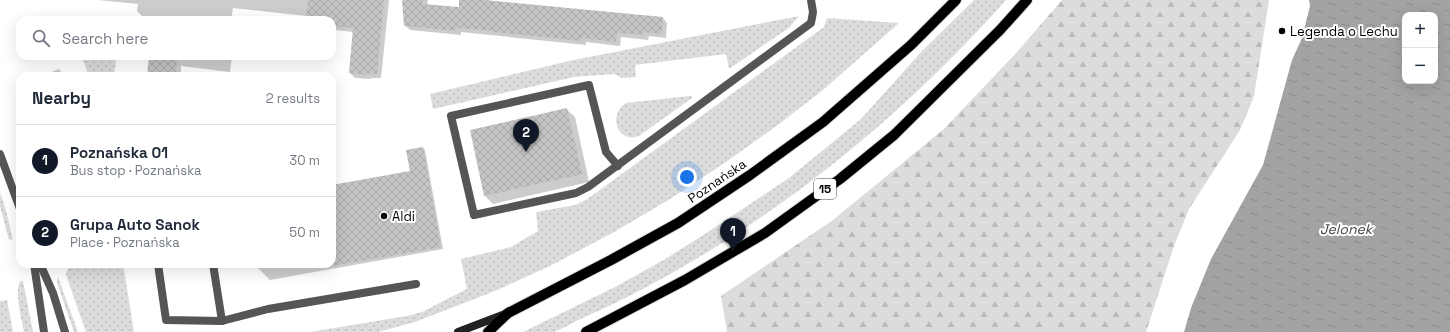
<!DOCTYPE html>
<html lang="en">
<head>
<meta charset="utf-8">
<style>
	:root { --surface:#fff; --page:#f6f6f7; --text:#1f2937; --muted:#747a83; --line:#e0e1e3; --accent:#111827 }
	body { margin:0; font-family:"Space Grotesk",sans-serif; background:var(--page); color:var(--text) }
	.controls { position:absolute; right:12px; top:12px; display:grid; overflow:hidden; border-radius:8px; box-shadow:0 4px 16px #0002 }
	.controls button { width:36px; height:36px; display:grid; place-items:center; padding:0; border:0; border-bottom:1px solid var(--line); background:var(--surface); color:var(--text); font:20px sans-serif }
	.you { position:absolute; left:687px; top:177px; width:14px; height:14px; margin:-10px; border:3px solid #fff; border-radius:50%; background:#1a73e8; box-shadow:0 0 0 6px #1a73e833 }
	.badge { display:grid; place-items:center; width:26px; height:26px; border-radius:50%; background:var(--accent); color:#fff; font-size:13px; font-weight:700 }
	.pin { position:absolute; translate:-50% -33px; filter:drop-shadow(0 1px 2px #0008) }
	.pin::after { content:''; position:absolute; top:21px; width:14px; height:12px; background:inherit; clip-path:polygon(0 0,100% 0,50% 100%) }
	.list { margin:0; padding:0; list-style:none }
	h2 { display:flex; justify-content:space-between; align-items:center; height:52px; margin:0; padding:0 16px; font-size:17px }
	h2 small { font-size:13px; font-weight:400; color:var(--muted) }
	.list li { display:grid; grid-template-columns:26px 1fr auto; gap:12px; align-items:center; box-sizing:border-box; height:72px; padding:0 16px; border-top:1px solid var(--line) }
	.list b { display:block; font-size:15px; white-space:nowrap }
	.list p { margin:0; font-size:13px; white-space:nowrap; color:var(--muted) }
	.list em { font-size:13px; font-style:normal; color:var(--muted) }
	.icon { flex:none; width:22px; height:22px; fill:none; stroke:currentColor; stroke-width:2; stroke-linecap:round; stroke-linejoin:round }
	.map { position:relative; flex:none; width:1450px; height:332px; overflow:hidden }
	.search { position:absolute; background:var(--surface); box-shadow:0 4px 16px #0002; left:16px; top:16px; width:320px; height:44px; display:flex; align-items:center; gap:10px; box-sizing:border-box; padding:0 14px; border-radius:12px; color:var(--muted); font-size:15px }
	.panel { position:absolute; background:var(--surface); box-shadow:0 4px 16px #0002; left:16px; top:72px; width:320px; height:196px; border-radius:12px }
	.map>svg:first-child { display:block }
	.green { fill:url(#green-dots) }
	.forest { fill:url(#forest-firs) }
	.water { fill:url(#water-ripples); fill-rule:evenodd }
	.shadow { fill:#0003 }
	.building { fill:url(#building-cross-hatch) }
	.lines { fill:none; stroke-linecap:round; stroke-linejoin:round }
	.primary-casing { stroke:#dbdbdb; stroke-width:12 }
	.service { stroke:#555; stroke-width:8 }
	.minor { stroke:#555; stroke-width:8 }
	.secondary { stroke:#222; stroke-width:8 }
	.primary { stroke:#000; stroke-width:10 }
	.poi-dot { fill:#000; stroke:#fff; stroke-width:1.5 }
	.labels { text-anchor:middle; dominant-baseline:central; stroke-width:4; stroke-linejoin:round; paint-order:stroke }
	.shield { fill:#fff; stroke:#4c4c4c; stroke-width:1 }
	.shield-label { font-size:12px; font-weight:bold; fill:#000 }
	.poi-label { font-size:13px; fill:#000; stroke:#fff; text-anchor:start }
	.street-label { font-size:13px; fill:#000; stroke:#fff }
	.water-label { font-size:14px; font-style:italic; fill:#444; stroke:#fff }
</style>
</head>
<body>
<div class="map">
<svg width="1450" height="332" viewBox="0 0 1450 332">
	<defs>
		<pattern id="green-dots" width="8" height="8" patternUnits="userSpaceOnUse"><rect width="8" height="8" fill="#dcdcdc"/><path d="M2 2h.1M6 6h.1" fill="none" stroke="#bbb" stroke-width="1.8" stroke-linecap="round"/></pattern>
		<pattern id="forest-firs" width="22" height="20" patternUnits="userSpaceOnUse"><rect width="22" height="20" fill="#dcdcdc"/><path d="M5 1l3.5 6h-7zM16 11l3.5 6h-7z" fill="#bbb"/></pattern>
		<pattern id="water-ripples" width="26" height="14" patternUnits="userSpaceOnUse"><rect width="26" height="14" fill="#a3a3a3"/><path d="M2 4q2-2 4 0t4 0M15 11q2-2 4 0t4 0" fill="none" stroke="#8b8b8b"/></pattern>
		<pattern id="building-cross-hatch" width="8" height="8" patternUnits="userSpaceOnUse"><rect width="8" height="8" fill="#c4c4c4"/><path d="M0 0l8 8M0 8l8-8" fill="none" stroke="#a7a7a7"/></pattern>
	</defs>
	<rect width="100%" height="100%" fill="#fff"/>
	<g class="green">
		<path d="M974 0H1006C902 117 779 217 641 290 620 301 599 311 578 320 570 324 562 329 554 332 545 332 532 332 523 332L617 286 667 258 708 232 789 178 861 119 922 51Z"/>
		<path d="M799 16 790 27 729 69 726 54 635 65 636 77 622 78 614 74 574 77 433 109 430 94 569 61Z"/>
		<path d="M827 18 899 23 823 90 779 124 726 162 670 199 616 231 550 266 495 291 415 322 378 332H310L407 316 422 312 467 289 461 259 511 247 538 231 536 212 575 205 586 200 824 27Z"/>
		<path d="M81 56H91L116 60 114 76H89Z"/>
		<path d="M690 96H692V98L639 136C618 144 607 115 626 103Z"/>
		<path d="M0 192 5 207 13 239 9 240 0 206Z"/>
		<path d="M74 264H123L134 332H86L66 275 67 270Z"/>
		<path d="M58 277 78 332H74L58 286 57 280Z"/>
		<path d="M20 281H23L33 332H24C22 318 14 294 20 281Z"/>
		<path d="M7 300 13 332H0V301Z"/>
	</g>
	<path class="forest" d="M1062 0H1269L1254 96 1240 130 1189 209 1174 246 1146 332H727L721 296 833 220 944 129 1017 52Z"/>
	<path class="water" d="M1309 0H1450V332H1184L1191 308 1211 259 1263 165 1292 60 1302 38 1310 6ZM1405 15H1435V81H1405Z"/>
	<g class="shadow">
		<path d="M98 0H389L381 78H371V79L355 78 350 73 354 32 333 30 332 20H309L307 16 233 8 231 20H177L142 16 137 11 138 4Z"/>
		<path d="M403 0H428L427 5 460 8V0H474L663 18 667 23 666 38 649 36 648 40 621 37 620 46 586 42V45L461 32V35L410 30 405 25Z"/>
		<path d="M150 56 178 60 179 56H232L230 72 181 66V76H148Z"/>
		<path d="M59 69 64 76H41Z"/>
		<path d="M566 109 575 117 589 182 493 204 485 196Z"/>
		<path d="M423 148 425 150 443 249 270 280 256 266V264H332V186L411 172Z"/>
	</g>
	<g class="building">
		<path d="M308 0H384L377 74 366 73V75L349 73 353 28 332 26V20L306 18Z"/>
		<path d="M402 0H423V4L459 7V0H485L663 17 662 34 644 32V35L617 33 616 42 582 38V41L493 32V31L457 28V31L404 26Z"/>
		<path d="M149 56 177 57 176 76H147Z"/>
		<path d="M567 108 582 174 484 196 470 130Z"/>
		<path d="M423 147 441 247 332 266V185L410 171 406 150Z"/>
	</g>
	<g class="lines">
		<defs>
			<g id="primary">
				<path d="M488 332 508 313 611 260 678 223 750 175 823 122 911 45 956 0"/>
				<path d="M586 332 685 280 765 233 840 179 894 135 1000 30 1027 0"/>
			</g>
		</defs>
		<use href="#primary" class="primary-casing"/>
		<g class="service">
			<path d="M618 166 606 152 589 85 451 116 474 215 576 193 588 187 811 23 813 12 811 0"/>
			<path d="M158 264 166 320 222 321"/>
			<path d="M213 264 222 321 268 309 416 284"/>
		</g>
		<g class="minor">
			<path d="M0 154 20 209"/>
			<path d="M34 264 44 332"/>
			<path d="M40 264 53 293 65 332"/>
		</g>
		<path class="secondary" d="M458 332 505 314"/>
		<use href="#primary" class="primary"/>
	</g>
	<g class="poi-dot">
		<circle cx="1282" cy="31" r="4"/>
		<circle cx="384" cy="216" r="4"/>
	</g>
	<g class="labels">
		<rect class="shield" x="814" y="179" width="22" height="20" rx="3"/>
		<g class="shield-label">
			<text x="825" y="189">15</text>
		</g>
		<g class="poi-label">
			<text x="1290" y="31">Legenda o Lechu</text>
			<text x="392" y="216">Aldi</text>
		</g>
		<g class="street-label">
			<text transform="translate(717 181) rotate(-34)">Poznańska</text>
		</g>
		<g class="water-label">
			<text x="1346" y="229">Jelonek</text>
		</g>
	</g>
</svg>
<div class="controls">
<button>+</button>
<button>−</button>
</div>
<div class="you"></div>
<div class="pin badge" style="left:733px;top:251px">1</div>
<div class="pin badge" style="left:526px;top:152px">2</div>
<div class="search"><svg class="icon" aria-label="search" viewBox="0 0 24 24"><circle cx="10" cy="10" r="6"/><path d="M15 15l6 6"/></svg>Search here</div>
<section class="panel">
<h2>Nearby<small>2 results</small></h2>
<ul class="list">
<li><span class="badge">1</span><div><b>Poznańska 01</b><p>Bus stop · Poznańska</p></div><em>30 m</em></li>
<li><span class="badge">2</span><div><b>Grupa Auto Sanok</b><p>Place · Poznańska</p></div><em>50 m</em></li>
</ul>
</section>
</div>
</body>
</html>
